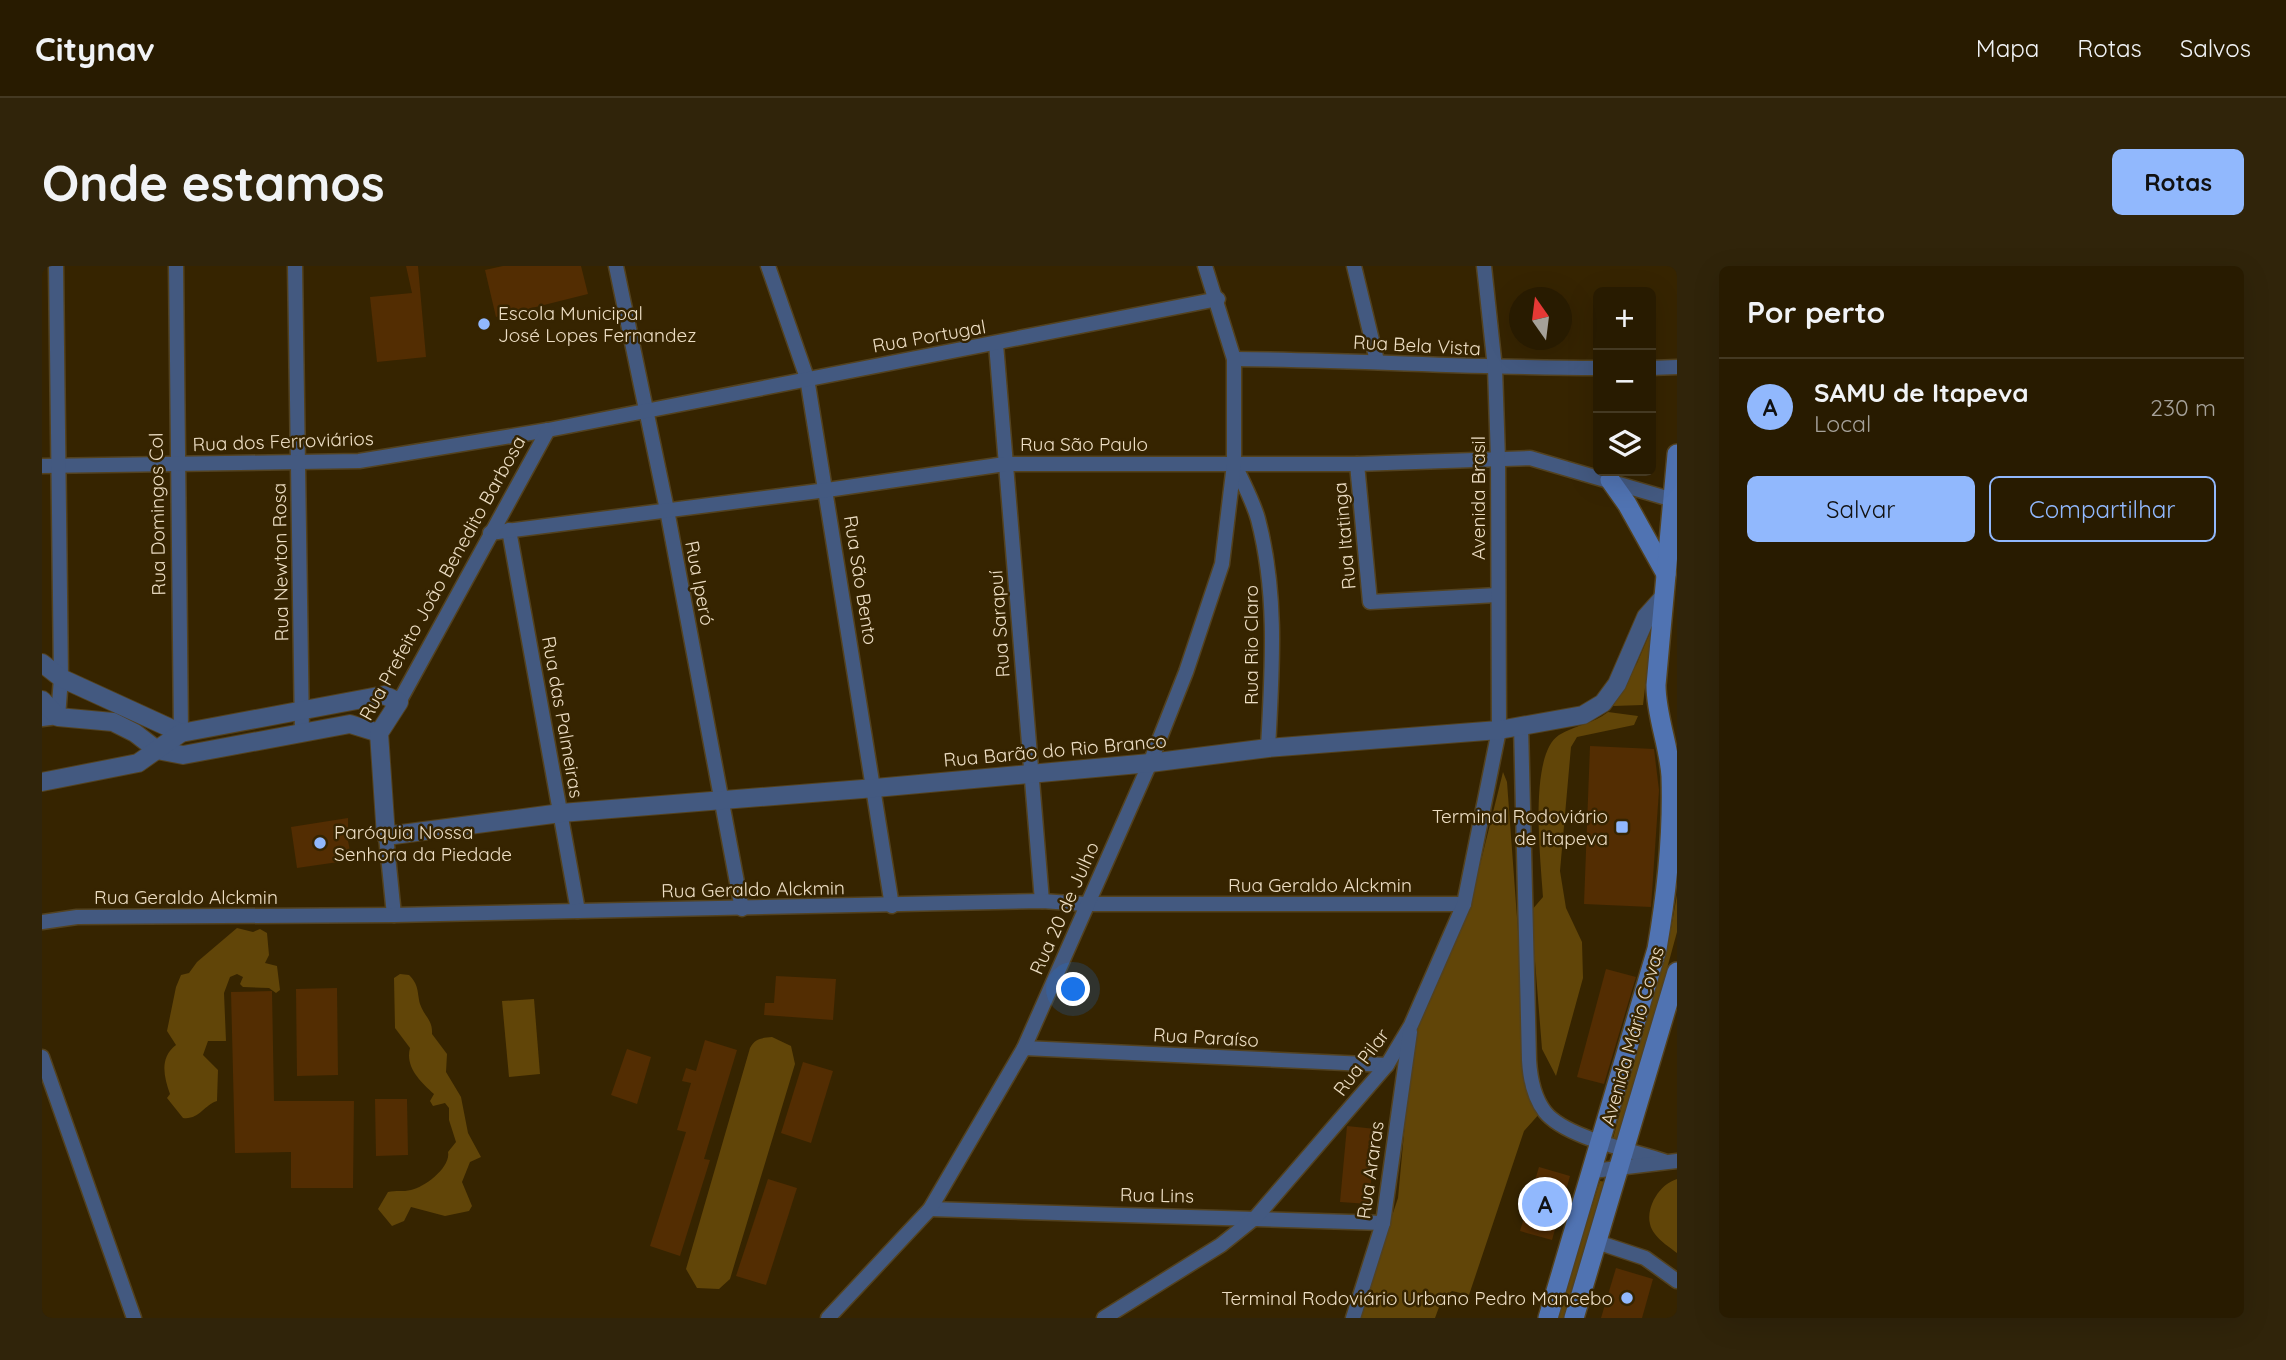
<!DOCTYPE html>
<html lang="pt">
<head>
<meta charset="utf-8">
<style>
	:root { --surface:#281b00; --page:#30240a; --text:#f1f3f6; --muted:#a5a199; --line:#443922; --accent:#91b8fd }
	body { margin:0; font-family:Quicksand,sans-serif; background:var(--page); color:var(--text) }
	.controls { position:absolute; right:21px; top:21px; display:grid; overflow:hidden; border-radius:10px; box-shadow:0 7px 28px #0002 }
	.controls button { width:63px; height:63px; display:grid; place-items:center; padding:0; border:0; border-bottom:2px solid var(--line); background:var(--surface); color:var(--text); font:35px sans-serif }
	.compass { position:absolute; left:1467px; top:21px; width:63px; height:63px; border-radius:50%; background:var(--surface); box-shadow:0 7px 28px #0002; rotate:346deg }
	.you { position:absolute; left:1032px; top:724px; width:24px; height:24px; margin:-18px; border:5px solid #fff; border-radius:50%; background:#1a73e8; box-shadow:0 0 0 10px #1a73e833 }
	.badge { display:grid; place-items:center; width:46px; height:46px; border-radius:50%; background:var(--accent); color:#111; font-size:23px; font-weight:700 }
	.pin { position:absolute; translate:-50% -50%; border:4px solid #fff; box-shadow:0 2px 7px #0006 }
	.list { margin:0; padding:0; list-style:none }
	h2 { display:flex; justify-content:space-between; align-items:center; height:91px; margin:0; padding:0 28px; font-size:30px }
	h2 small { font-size:23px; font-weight:400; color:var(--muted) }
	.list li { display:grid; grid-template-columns:46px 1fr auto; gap:21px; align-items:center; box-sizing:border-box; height:98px; padding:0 28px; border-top:2px solid var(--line) }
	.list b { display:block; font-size:26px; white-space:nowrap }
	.list p { margin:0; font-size:23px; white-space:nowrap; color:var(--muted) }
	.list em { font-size:23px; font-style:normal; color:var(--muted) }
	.actions { display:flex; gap:14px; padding:21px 28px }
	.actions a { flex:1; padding:16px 0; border:2px solid var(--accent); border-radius:10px; text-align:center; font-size:24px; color:var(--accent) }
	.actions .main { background:var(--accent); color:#111 }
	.icon { flex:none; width:38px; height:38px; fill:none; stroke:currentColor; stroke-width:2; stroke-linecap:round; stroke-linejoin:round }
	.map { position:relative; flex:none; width:1635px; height:1052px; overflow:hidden; border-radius:10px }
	header { display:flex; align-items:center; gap:42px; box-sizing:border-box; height:98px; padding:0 35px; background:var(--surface); border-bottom:2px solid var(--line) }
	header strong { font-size:33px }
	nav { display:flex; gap:38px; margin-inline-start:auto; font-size:24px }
	.intro { display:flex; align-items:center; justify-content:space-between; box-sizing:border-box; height:168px; padding:0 42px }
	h1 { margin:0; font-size:49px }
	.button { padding:18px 32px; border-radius:10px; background:var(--accent); color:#111; font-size:24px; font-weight:700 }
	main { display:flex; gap:42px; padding:0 42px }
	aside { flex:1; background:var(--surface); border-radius:10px; box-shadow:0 7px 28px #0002 }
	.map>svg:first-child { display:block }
	.green { fill:#614508 }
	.building { fill:#532d02 }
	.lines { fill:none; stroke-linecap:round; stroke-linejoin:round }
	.minor-casing { stroke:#53421f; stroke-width:17 }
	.tertiary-casing { stroke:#53421f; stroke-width:20 }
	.secondary-casing { stroke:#53421f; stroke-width:22 }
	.minor { stroke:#435980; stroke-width:14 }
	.tertiary { stroke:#435980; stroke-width:18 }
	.secondary { stroke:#5073b2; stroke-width:19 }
	.poi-dot { fill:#91b8fd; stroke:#362400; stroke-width:2.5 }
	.labels { text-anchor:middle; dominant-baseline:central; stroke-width:5; stroke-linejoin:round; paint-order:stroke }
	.poi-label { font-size:19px; fill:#eddec4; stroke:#362400; text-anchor:start }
	.street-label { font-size:19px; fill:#eddec4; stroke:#362400 }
</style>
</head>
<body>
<header>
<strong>Citynav</strong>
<nav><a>Mapa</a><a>Rotas</a><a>Salvos</a></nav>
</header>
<div class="intro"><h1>Onde estamos</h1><a class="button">Rotas</a></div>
<main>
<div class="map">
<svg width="1635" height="1052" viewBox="0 0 1635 1052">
	<rect width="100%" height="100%" fill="#362400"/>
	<g class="green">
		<path d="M1610 362 1601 439 1571 440 1595 397Z"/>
		<path d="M1566 446 1596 450 1592 459 1535 471 1529 481 1518 605 1524 642 1540 676 1541 712 1514 810 1500 783 1489 645 1501 631C1499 596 1486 489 1517 469 1533 459 1551 458 1566 446Z"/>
		<path d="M1461 506 1465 516 1487 814 1499 846 1482 865 1427 1029 1410 1025 1400 1033 1393 1052H1316L1356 932 1372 760 1426 647Z"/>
		<path d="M1635 629V666L1577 878 1570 876 1629 662Z"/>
		<path d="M195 662 211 666 218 663 225 667 227 689 223 697 235 700 238 724 234 727 227 722 201 721 198 718 201 711 195 708 188 711 182 727 184 775H166L161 789 176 804 175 835C162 839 157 854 141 852L125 832 128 828C122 811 117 792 134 779L125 765 134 721 139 709 147 707 155 696Z"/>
		<path d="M358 708 367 709C377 719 375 725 378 738 382 750 391 754 390 768L405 788 404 806 419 831 426 867 439 891 428 896 420 916 430 940 427 945 403 950 369 941 362 955 350 960 336 943 346 926C354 924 361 926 369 924 383 921 409 901 406 886L414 876 407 854V842L403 837 391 840 388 835 392 828C378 815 363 801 368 782L353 762 352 712Z"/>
		<path d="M492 733 498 808 467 811 460 735Z"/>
		<path d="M730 771 749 780 753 798 688 1013 677 1023 655 1022 644 1003 708 782C713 772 720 772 730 771Z"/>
		<path d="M1635 913V987C1626 980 1611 971 1608 958 1604 940 1618 918 1635 913Z"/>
		<path d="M1558 915 1565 916 1524 1052H1514Z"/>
	</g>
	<g class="building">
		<path d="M364 0H376L384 91 335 96 328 31 370 27Z"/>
		<path d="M461 0H539L546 28 454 51 443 4Z"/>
		<path d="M1548 480 1612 483 1617 524 1609 641 1542 638Z"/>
		<path d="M306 552V575L310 594 255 602 249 561Z"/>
		<path d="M1564 703 1594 711 1562 818 1535 811Z"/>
		<path d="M734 710 794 713 791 754 722 749 723 737H732Z"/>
		<path d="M295 722 296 809 255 810 254 723Z"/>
		<path d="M230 725 232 835H312L311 922H249V886L193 887 189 726Z"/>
		<path d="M663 774 695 784 662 893 668 894 638 990 608 980 644 866 635 864 649 817 640 815 644 802 654 805Z"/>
		<path d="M585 783 609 791 595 838 569 829Z"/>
		<path d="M761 796 791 805 769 877 739 867Z"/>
		<path d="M333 833H365L366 889 334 890Z"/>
		<path d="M1305 860 1334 863 1327 938 1298 936Z"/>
		<path d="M1497 901 1528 910 1510 974 1478 965Z"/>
		<path d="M726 913 755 922 724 1019 694 1010Z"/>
		<path d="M1574 1002 1611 1013 1600 1052H1559Z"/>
	</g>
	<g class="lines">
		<defs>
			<g id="minor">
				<path d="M134 0 139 467"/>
				<path d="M253 0 260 466"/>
				<path d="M574 0 625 244 700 643"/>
				<path d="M726 0 765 112 850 640"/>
				<path d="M1312 0 1335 95"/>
				<path d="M954 78 1000 635"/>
				<path d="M1192 93C1314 94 1435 102 1556 102"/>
				<path d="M1609 102 1635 101"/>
				<path d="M1315 198 1328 336 1455 329"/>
				<path d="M1193 199C1201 217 1211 235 1216 253 1236 329 1230 405 1226 482"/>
				<path d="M0 200 317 195 506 164 1176 33"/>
				<path d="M467 264 536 645"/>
				<path d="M448 267 785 224 963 198H1315L1488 192 1635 235"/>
				<path d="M357 436 506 164"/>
				<path d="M0 453 16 451 19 412 14 0"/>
				<path d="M1479 459 1487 794C1488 811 1492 832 1503 846 1524 872 1590 884 1622 895"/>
				<path d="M344 570 352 649"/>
				<path d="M0 656 35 651 352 649 1000 635 1043 638H1422"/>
				<path d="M982 782 1345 799"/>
				<path d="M0 791 92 1052"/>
				<path d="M1551 905 1635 895"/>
				<path d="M888 943 1341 957"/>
				<path d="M1555 976 1603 992 1635 1015"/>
				<path d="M786 1052 888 943 982 782 1108 497 1144 406 1180 298 1192 198V93L1163 0"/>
				<path d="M1062 1052 1179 979 1214 951 1345 799 1369 759 1422 638 1457 464 1456 193 1453 102 1442 0"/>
				<path d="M1311 1052 1341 957 1368 766"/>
			</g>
			<g id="tertiary">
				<path d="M0 397 19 412 139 467"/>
				<path d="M0 434 16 451 71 456 93 467 115 484 141 489 308 458 337 467"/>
				<path d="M0 516 96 497 139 467 342 429 357 436 337 467 344 570 519 547 833 522 1108 497 1226 482 1457 464 1541 449 1561 437 1575 418 1604 351 1620 333"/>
			</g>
			<g id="secondary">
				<path d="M1568 214 1585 238 1624 308"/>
				<path d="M1506 1052 1615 683C1625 625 1631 569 1629 510 1627 479 1614 450 1614 419L1635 188"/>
				<path d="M1532 1052 1635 706"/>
			</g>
		</defs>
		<use href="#minor" class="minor-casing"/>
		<use href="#tertiary" class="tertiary-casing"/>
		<use href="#secondary" class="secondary-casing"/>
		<use href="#minor" class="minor"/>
		<use href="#tertiary" class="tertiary"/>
		<use href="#secondary" class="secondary"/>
	</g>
	<g class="poi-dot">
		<circle cx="442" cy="58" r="7"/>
		<rect x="1573" y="554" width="14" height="14" rx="3.5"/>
		<circle cx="278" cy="577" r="7"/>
		<circle cx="1585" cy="1032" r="7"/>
	</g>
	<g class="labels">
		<g class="poi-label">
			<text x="456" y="47">Escola Municipal<tspan x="456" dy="22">José Lopes Fernandez</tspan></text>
			<text x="1566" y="550" text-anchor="end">Terminal Rodoviário<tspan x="1566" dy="22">de Itapeva</tspan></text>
			<text x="292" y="566">Paróquia Nossa<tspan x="292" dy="22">Senhora da Piedade</tspan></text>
			<text x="1571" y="1032" text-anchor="end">Terminal Rodoviário Urbano Pedro Mancebo</text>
		</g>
		<g class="street-label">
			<text transform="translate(887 70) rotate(-10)">Rua Portugal</text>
			<text transform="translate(1375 79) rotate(3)">Rua Bela Vista</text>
			<text transform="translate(241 175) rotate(-2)">Rua dos Ferroviários</text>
			<text x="1042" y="178">Rua São Paulo</text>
			<text transform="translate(1436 232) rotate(-90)">Avenida Brasil</text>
			<text transform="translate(115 248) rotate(-91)">Rua Domingos Col</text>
			<text transform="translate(1302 270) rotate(-95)">Rua Itatinga</text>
			<text transform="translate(238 296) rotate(-91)">Rua Newton Rosa</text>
			<text transform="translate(400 312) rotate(-61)">Rua Prefeito João Benedito Barbosa</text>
			<text transform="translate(819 314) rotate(81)">Rua São Bento</text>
			<text transform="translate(658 317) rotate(79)">Rua Iperó</text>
			<text transform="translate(957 358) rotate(-94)">Rua Sarapuí</text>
			<text transform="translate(1209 379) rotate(-90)">Rua Rio Claro</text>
			<text transform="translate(521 451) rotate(80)">Rua das Palmeiras</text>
			<text transform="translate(1013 484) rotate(-5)">Rua Barão do Rio Branco</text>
			<text x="1278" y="619">Rua Geraldo Alckmin</text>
			<text transform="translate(711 623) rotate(-1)">Rua Geraldo Alckmin</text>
			<text x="144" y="631">Rua Geraldo Alckmin</text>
			<text transform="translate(1022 642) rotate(-66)">Rua 20 de Julho</text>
			<text transform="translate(1590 770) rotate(-74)">Avenida Mário Covas</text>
			<text transform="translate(1164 771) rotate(3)">Rua Paraíso</text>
			<text transform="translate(1319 796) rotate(-53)">Rua Pilar</text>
			<text transform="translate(1328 904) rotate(-82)">Rua Araras</text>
			<text transform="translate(1115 929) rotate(1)">Rua Lins</text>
		</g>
	</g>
</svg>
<div class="controls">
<button>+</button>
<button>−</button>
<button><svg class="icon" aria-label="layers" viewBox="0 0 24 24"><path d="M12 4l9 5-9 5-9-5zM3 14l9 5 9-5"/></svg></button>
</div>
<svg class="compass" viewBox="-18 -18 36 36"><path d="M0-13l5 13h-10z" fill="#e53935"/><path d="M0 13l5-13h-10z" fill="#a5a199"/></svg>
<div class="you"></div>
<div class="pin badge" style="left:1503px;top:938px">A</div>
</div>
<aside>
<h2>Por perto<small></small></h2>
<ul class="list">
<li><span class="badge">A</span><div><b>SAMU de Itapeva</b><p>Local</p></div><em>230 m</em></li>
</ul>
<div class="actions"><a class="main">Salvar</a><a>Compartilhar</a></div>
</aside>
</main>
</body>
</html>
